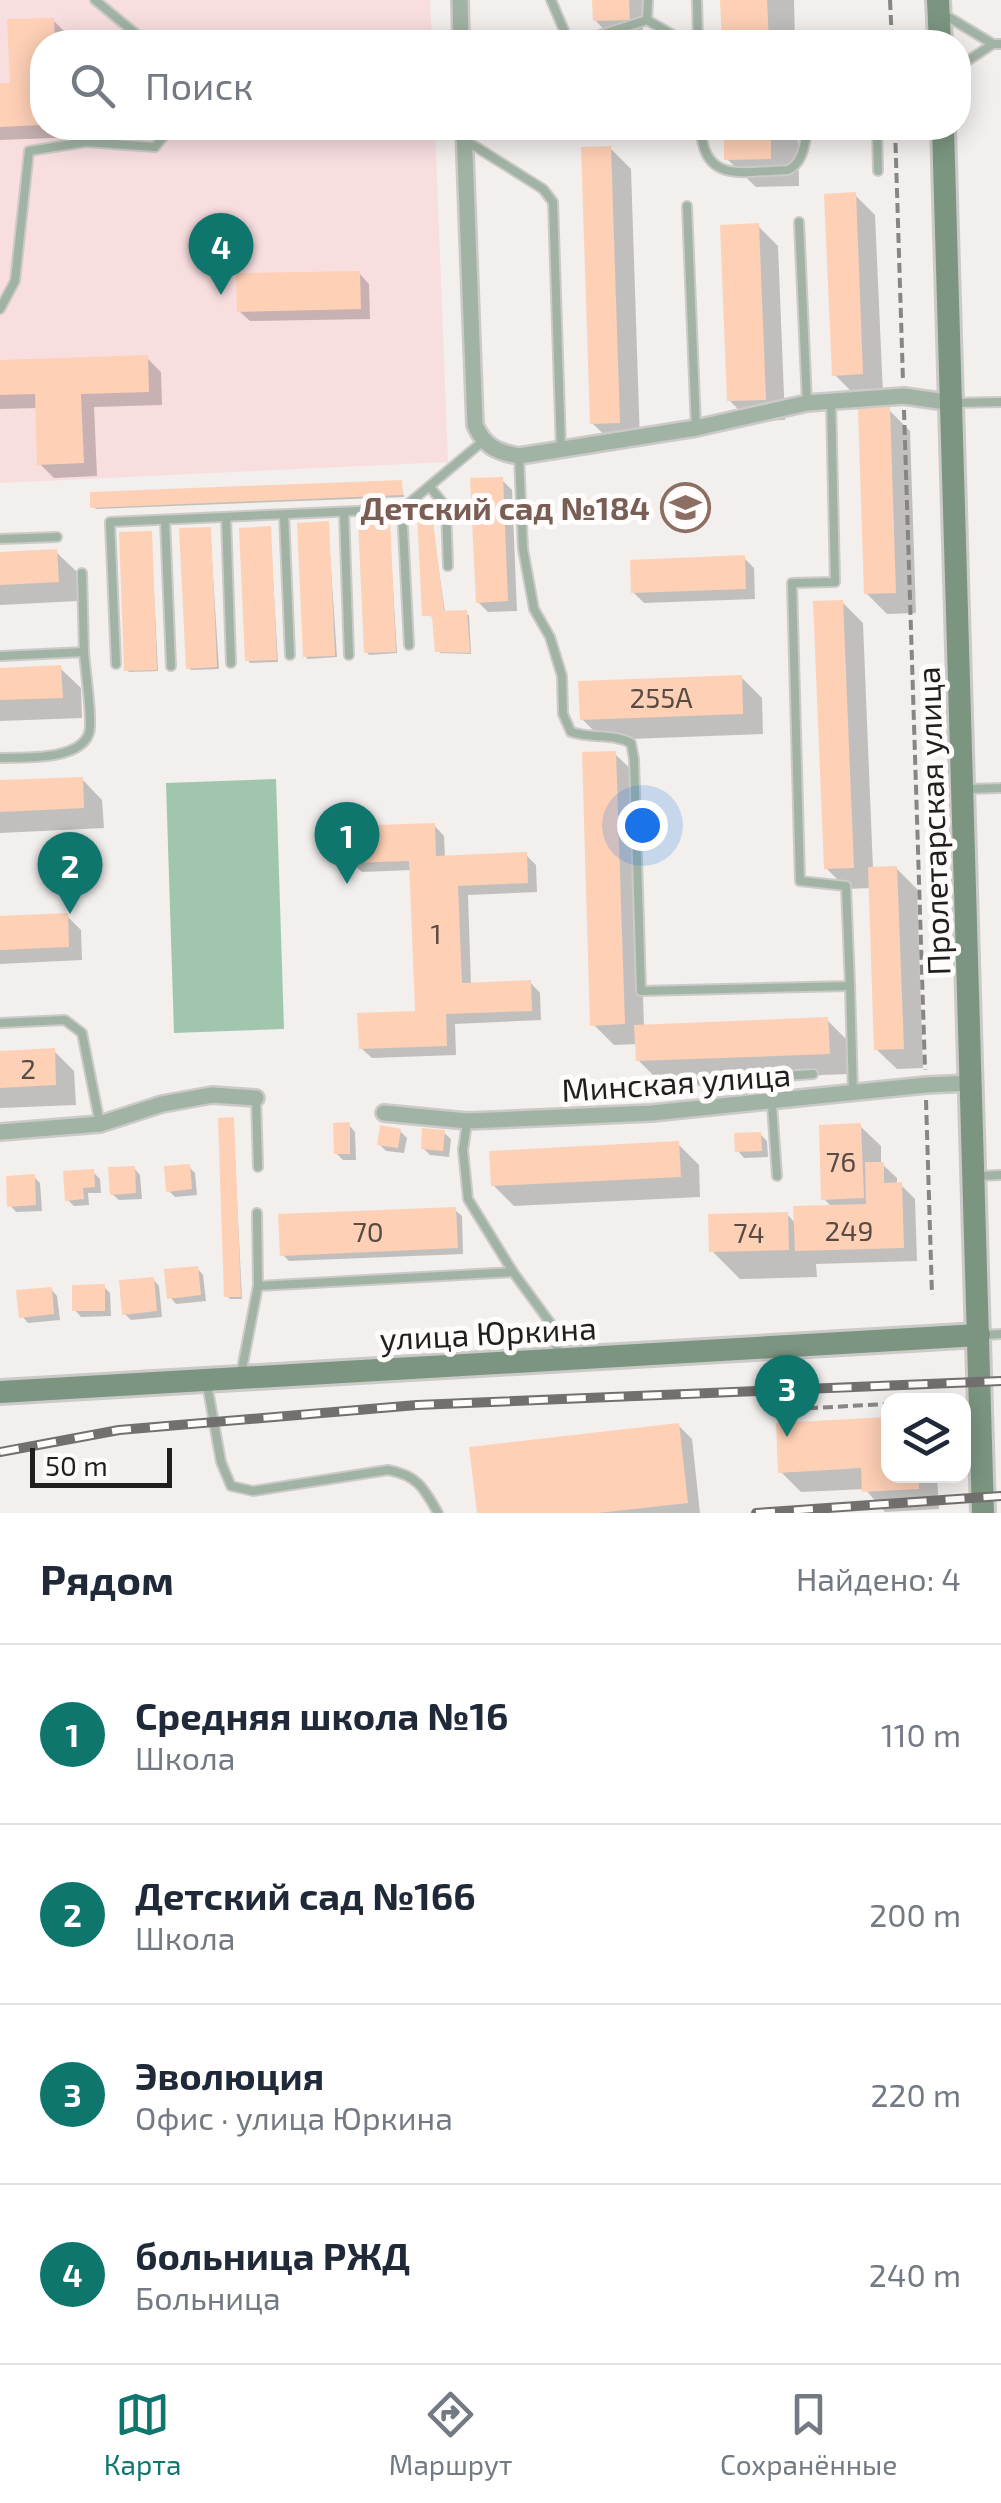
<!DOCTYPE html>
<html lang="ru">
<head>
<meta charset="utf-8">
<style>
	:root { --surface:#fff; --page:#f2f2f3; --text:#1f2937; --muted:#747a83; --line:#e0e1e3; --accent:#0f766e }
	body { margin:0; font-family:"Exo 2",sans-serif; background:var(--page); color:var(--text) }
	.controls { position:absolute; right:30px; bottom:30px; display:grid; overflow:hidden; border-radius:20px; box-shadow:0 5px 25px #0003 }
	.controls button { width:90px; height:90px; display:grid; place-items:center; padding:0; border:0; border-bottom:2px solid var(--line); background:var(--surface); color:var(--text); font:50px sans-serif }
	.scale { position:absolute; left:30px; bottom:25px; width:142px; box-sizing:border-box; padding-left:10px; border:5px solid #201f1e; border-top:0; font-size:28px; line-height:35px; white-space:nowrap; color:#201f1e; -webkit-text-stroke:8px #fffcfb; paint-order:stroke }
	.you { position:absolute; left:642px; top:825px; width:35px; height:35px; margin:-25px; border:8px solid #fff; border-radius:50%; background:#1a73e8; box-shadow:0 0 0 15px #1a73e833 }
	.badge { display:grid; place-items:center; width:65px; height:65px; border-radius:50%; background:var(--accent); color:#fff; font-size:32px; font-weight:700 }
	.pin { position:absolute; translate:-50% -82px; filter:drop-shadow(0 2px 5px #0008) }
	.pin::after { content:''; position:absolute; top:52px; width:35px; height:30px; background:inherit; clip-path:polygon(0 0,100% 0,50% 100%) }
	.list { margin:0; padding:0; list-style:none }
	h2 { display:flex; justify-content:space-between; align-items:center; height:130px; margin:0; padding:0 40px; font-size:42px }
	h2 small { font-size:32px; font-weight:400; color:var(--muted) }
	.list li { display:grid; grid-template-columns:65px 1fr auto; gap:30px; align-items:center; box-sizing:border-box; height:180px; padding:0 40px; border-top:2px solid var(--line) }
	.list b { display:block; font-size:38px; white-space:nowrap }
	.list p { margin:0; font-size:32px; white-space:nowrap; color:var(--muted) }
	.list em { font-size:32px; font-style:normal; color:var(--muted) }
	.icon { flex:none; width:55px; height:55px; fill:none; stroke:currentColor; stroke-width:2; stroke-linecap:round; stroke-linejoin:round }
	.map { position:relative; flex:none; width:1001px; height:1513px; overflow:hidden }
	.search { position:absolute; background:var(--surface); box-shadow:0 5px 25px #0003; left:30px; right:30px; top:30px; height:110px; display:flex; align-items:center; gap:25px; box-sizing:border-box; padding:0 35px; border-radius:40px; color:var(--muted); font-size:38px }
	.sheet { height:850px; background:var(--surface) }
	nav { display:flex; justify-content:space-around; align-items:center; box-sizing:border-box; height:140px; border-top:2px solid var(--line); background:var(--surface); font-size:28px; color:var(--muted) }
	nav a { display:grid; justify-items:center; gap:5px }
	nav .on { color:var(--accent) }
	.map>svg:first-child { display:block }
	.medical { fill:#f9dee0 }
	.green { fill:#a0c7ae }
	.shadow { fill:#0003 }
	.building { fill:#fed0b6 }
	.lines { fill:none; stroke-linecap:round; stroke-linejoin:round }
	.lane-casing { stroke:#cccac8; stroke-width:12 }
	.street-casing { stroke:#cccac8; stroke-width:20 }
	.secondary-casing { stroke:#cccac8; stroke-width:28 }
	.path { stroke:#888684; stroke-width:4; stroke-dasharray:10 5; stroke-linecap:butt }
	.lane { stroke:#a1b3a4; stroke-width:8 }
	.street { stroke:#a1b3a4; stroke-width:15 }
	.secondary { stroke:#7b9580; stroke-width:22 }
	.rail-casing { stroke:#72706f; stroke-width:10 }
	.rail { stroke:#fffcfb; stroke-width:6; stroke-dasharray:19; stroke-linecap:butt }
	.labels { text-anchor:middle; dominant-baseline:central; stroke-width:10; stroke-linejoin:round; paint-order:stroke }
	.number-label { font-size:28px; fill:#584b44 }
	.education-label { font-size:32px; font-weight:bold; fill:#785e54; stroke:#fffcfb; text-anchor:end }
	.street-label { font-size:32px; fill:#201f1e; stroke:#fffcfb }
</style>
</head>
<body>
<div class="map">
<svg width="1001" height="1513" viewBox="0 0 1001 1513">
	<rect width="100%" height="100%" fill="#f2efed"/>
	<path class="medical" d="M0 0H430L432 42H42V128H435L448 462 0 483Z"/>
	<path class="green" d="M276 779 284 1029 174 1033 166 783Z"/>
	<g class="shadow">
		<path d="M595 0H642L643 33 609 35 595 20Z"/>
		<path d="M723 0H794L795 42H724Z"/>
		<path d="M53 20 67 34V42H42V128H186V133L0 140V86L13 85Z"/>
		<path d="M726 128H798L799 186 756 187 727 159Z"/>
		<path d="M610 148 631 169 640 442 613 443 592 423Z"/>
		<path d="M855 195 875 215 883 394 855 395 834 374Z"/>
		<path d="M758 226 778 246 785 420 750 421 729 400Z"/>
		<path d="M359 273 369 284 370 319 250 321 239 311Z"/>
		<path d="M147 358 161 372 162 405 94 407 97 476 54 478 40 464 38 408 0 409V363Z"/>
		<path d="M889 410 910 431 916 613 887 614 866 593Z"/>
		<path d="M502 480 512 490 517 611 488 612 478 602Z"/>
		<path d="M401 482 404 497 96 509 93 506Z"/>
		<path d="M431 514 445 613 469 615 471 654 440 653 435 617 424 615Z"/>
		<path d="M389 521 397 653 369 655 367 652Z"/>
		<path d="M328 524 337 657 308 659 305 656Z"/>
		<path d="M210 529 219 669 191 670 188 667Z"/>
		<path d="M270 529 278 662 250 663 248 660Z"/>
		<path d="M151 533 158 671 129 672 127 670Z"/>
		<path d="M56 552 77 572 78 601 0 605V554Z"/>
		<path d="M744 558 754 568 755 599 644 603 633 592Z"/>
		<path d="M842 602 863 623 873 869 896 868 917 889 923 1068 897 1069 876 1049 871 888 847 889 826 868Z"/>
		<path d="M60 668 81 688 82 718 0 721V670Z"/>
		<path d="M741 677 762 698 763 734 603 740 582 719Z"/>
		<path d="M615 754 636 774 644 1027 827 1020 848 1041 849 1074 659 1081 638 1060V1044L614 1045 593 1024Z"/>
		<path d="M82 779 102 800 104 828 0 833V783Z"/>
		<path d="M434 825 444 836 445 858 526 855 536 865 537 892 468 895 471 985 530 982 540 993 541 1020 455 1024 456 1055 372 1058 361 1048 418 1013 412 870 362 872 351 862Z"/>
		<path d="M67 916 81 930 82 960 0 964V919Z"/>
		<path d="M54 1051 74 1071 76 1105 0 1108V1053Z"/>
		<path d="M233 1120 242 1299H230L227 1296Z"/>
		<path d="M349 1125 355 1132 356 1160H343L336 1153Z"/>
		<path d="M860 1126 881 1146V1163L897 1178V1185H901L915 1199 917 1261 816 1264 817 1277 740 1279 712 1251 787 1214 796 1224 832 1207 824 1199Z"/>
		<path d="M400 1131 407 1138 404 1153 386 1151 379 1144Z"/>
		<path d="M444 1133 451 1139 449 1157 430 1155 423 1148Z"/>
		<path d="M760 1134 767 1141 768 1157 744 1158 738 1151Z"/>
		<path d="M678 1144 699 1165 700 1197 514 1206 493 1185Z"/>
		<path d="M189 1167 195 1173 197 1195 175 1197 168 1190Z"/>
		<path d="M134 1168 140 1175 142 1199 119 1200 112 1194Z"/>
		<path d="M93 1172 100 1179 101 1193H88L89 1205 74 1206 68 1200Z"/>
		<path d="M34 1177 40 1183 42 1211 16 1212 10 1205Z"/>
		<path d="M455 1210 462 1216 463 1254 289 1261 282 1254Z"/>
		<path d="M197 1268 203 1275 206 1301 176 1304 170 1297Z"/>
		<path d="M153 1279 159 1286 162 1317 131 1320 124 1313Z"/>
		<path d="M104 1287 110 1293 111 1316 81 1317 75 1310Z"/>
		<path d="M51 1289 57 1296 60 1320 28 1323 22 1316Z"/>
		<path d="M888 1419V1476H937L939 1509 885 1512 865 1489 801 1492 781 1472 778 1425Z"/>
		<path d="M678 1425 692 1439 700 1513H479Z"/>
	</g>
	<g class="building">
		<path d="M592 0H629L630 20 593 21Z"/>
		<path d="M720 0H767L769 42H722Z"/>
		<path d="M54 18 55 42H42V125L0 127V83H10L7 19Z"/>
		<path d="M724 128H771V159L724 160Z"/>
		<path d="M611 146 620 423 590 424 581 147Z"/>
		<path d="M856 192 863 374 832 376 824 194Z"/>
		<path d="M759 223 766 400 727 401 720 225Z"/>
		<path d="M360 271 361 309 237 312 236 273Z"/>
		<path d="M148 355 149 392 81 394 84 463 37 465 35 394 0 395V360Z"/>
		<path d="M890 407 896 593 864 594 858 409Z"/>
		<path d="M503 477 508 601 476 603 470 478Z"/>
		<path d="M402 480 403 495 90 508V492Z"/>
		<path d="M417 512H432L444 611 467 610 470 653 435 652 432 616H422Z"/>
		<path d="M390 519 396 652 364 653 358 521Z"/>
		<path d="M329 521 335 656 303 657 297 523Z"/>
		<path d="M271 526 277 660 245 661 239 528Z"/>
		<path d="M211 527 217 667 186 669 179 528Z"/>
		<path d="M152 531 157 670 124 671 119 532Z"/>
		<path d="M57 549 59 582 0 585V552Z"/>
		<path d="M745 555 746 589 631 593 630 560Z"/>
		<path d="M843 600 854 868 824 869 813 601Z"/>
		<path d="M61 665 63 698 0 700V668Z"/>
		<path d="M742 675 743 714 580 720 578 681Z"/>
		<path d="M616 751 625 1024 590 1026 582 752Z"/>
		<path d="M83 777 84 808 0 812V780Z"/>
		<path d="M435 823 436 856 527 852 528 883 458 886 462 983 531 980 532 1011 446 1014 447 1046 359 1049 357 1013 415 1011 409 861 349 863 348 826Z"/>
		<path d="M897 866 904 1049 874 1050 868 867Z"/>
		<path d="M68 913 69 947 0 950V916Z"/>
		<path d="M828 1017 830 1054 636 1061 634 1025Z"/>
		<path d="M55 1048 56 1085 0 1088V1051Z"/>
		<path d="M234 1117 241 1297H224L218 1118Z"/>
		<path d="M350 1122V1154H334L333 1123Z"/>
		<path d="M861 1123 864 1198 821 1200 819 1125Z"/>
		<path d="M380 1125 401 1129 398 1148 377 1145Z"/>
		<path d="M422 1128 445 1130 443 1151 421 1149Z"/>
		<path d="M761 1132 762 1151 735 1152 734 1133Z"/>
		<path d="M679 1141 681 1177 491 1186 489 1151Z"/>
		<path d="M865 1162H884V1183L902 1182 904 1248 795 1251 793 1206 866 1204Z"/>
		<path d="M190 1164 192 1189 166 1192 164 1166Z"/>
		<path d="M135 1166 136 1193 110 1195 108 1167Z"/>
		<path d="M94 1169 95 1187 83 1188 84 1199 65 1201 63 1171Z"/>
		<path d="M35 1174 36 1205 7 1207 6 1176Z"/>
		<path d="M456 1207 458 1248 280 1256 278 1214Z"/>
		<path d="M788 1212 789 1250 709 1252 708 1214Z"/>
		<path d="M198 1266 201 1295 167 1299 164 1269Z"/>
		<path d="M154 1277 157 1311 122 1315 119 1280Z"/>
		<path d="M105 1284V1311H72V1285Z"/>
		<path d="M52 1287 54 1314 19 1318 16 1290Z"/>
		<path d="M888 1417V1476H919V1489L862 1492 861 1468 778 1473 776 1423Z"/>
		<path d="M679 1423 688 1503 598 1513H477L469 1447Z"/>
	</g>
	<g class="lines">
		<defs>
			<g id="lane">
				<path d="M95 0 146 42"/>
				<path d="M551 0 569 42"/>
				<path d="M697 0 698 42"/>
				<path d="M945 15 993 44"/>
				<path d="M647 20 685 42"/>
				<path d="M578 42 647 20 648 0"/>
				<path d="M958 67 993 44H1001"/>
				<path d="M701 128C703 185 744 171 788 170 804 162 804 144 808 128"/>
				<path d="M877 128 878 171"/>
				<path d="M465 140 543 189 553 202 561 449"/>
				<path d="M687 206 696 428"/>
				<path d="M799 222 807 403"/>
				<path d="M0 309 15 281 29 151 86 142 155 147 170 128"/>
				<path d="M953 403 1001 402"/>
				<path d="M519 456 523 549 534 609 550 637 562 676 563 714 571 732C592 739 612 733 631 743L634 759 641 991 850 986 846 886 800 881 792 583 835 582 831 400"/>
				<path d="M430 487 446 507 448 566"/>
				<path d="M402 509 409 645"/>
				<path d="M344 512 349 655"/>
				<path d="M284 515 290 655"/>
				<path d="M226 517 231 663"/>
				<path d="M165 520 171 666"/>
				<path d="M0 539 57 537"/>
				<path d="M82 573 84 652"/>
				<path d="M0 656 84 652C85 669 93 721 89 733 80 761 23 757 0 758"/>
				<path d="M116 664 110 522 402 509 482 442"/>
				<path d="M968 789 1001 788"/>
				<path d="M850 986 853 1093"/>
				<path d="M0 1023 65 1020 82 1033 100 1124"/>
				<path d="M770 1077 813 1074"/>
				<path d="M679 1081 770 1077 777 1176"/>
				<path d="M256 1098 258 1167"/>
				<path d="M467 1123 463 1150 468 1199 513 1272 554 1328 558 1357"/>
				<path d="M976 1176 1001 1175"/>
				<path d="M258 1286 513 1272"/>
				<path d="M983 1335 1001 1334"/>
				<path d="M241 1374 258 1286 257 1213"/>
				<path d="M207 1384 221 1462 231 1486 253 1491 388 1470C417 1475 424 1488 438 1513"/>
			</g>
			<g id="street">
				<path d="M460 0 461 42"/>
				<path d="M464 128 475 425C484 446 496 452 519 456L696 428 807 403 904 396 953 403"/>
				<path d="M384 1113 467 1121 652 1113 926 1085 972 1083"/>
				<path d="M0 1132 100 1124 162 1104 212 1095 256 1098"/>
			</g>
			<g id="secondary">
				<path d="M938 0 940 42"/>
				<path d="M943 128 983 1513"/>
				<path d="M0 1392 979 1335"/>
			</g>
		</defs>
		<use href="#lane" class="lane-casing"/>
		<use href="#street" class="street-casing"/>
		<use href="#secondary" class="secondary-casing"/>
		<g class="path">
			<path d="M890 0 892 42"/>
			<path d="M895 128 903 381"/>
			<path d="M904 410 925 1070"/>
			<path d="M926 1100 932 1295"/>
			<path d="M793 1409 888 1404"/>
		</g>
		<use href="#lane" class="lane"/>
		<use href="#street" class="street"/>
		<use href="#secondary" class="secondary"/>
		<defs>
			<g id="rail">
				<path d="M0 1452 119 1430 417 1405 1001 1381"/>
				<path d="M756 1513 1001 1496"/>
			</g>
		</defs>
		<use href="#rail" class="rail-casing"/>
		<use href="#rail" class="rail"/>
	</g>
	<defs>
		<symbol id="school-ring" viewBox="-11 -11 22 22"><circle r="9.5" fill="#fffcfb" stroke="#8d6e63" stroke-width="1.5"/><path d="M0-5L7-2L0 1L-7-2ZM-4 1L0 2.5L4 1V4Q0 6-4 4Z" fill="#8d6e63"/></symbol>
	</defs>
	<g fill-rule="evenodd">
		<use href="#school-ring" x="658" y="480" width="55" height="55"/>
	</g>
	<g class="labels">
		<g class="number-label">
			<text x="661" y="697">255А</text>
			<text x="436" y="933">1</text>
			<text x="28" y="1068">2</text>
			<text x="841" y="1161">76</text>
			<text x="849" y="1230">249</text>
			<text x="368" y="1231">70</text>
			<text x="749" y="1232">74</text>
		</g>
		<g class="education-label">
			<text x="650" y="507">Детский сад №184</text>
		</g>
		<g class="street-label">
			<text transform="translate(932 821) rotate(-92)">Пролетарская улица</text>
			<text transform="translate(676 1081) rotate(-4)">Минская улица</text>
			<text transform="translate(488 1332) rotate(-3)">улица Юркина</text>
		</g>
	</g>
</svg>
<div class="controls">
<button><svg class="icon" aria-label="layers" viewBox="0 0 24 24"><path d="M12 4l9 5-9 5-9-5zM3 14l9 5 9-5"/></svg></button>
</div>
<div class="scale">50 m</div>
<div class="you"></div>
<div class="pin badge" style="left:347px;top:884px">1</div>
<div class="pin badge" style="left:70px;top:914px">2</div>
<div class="pin badge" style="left:787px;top:1437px">3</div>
<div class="pin badge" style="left:221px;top:295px">4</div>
<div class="search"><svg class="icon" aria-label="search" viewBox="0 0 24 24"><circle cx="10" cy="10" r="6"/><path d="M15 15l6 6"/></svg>Поиск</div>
</div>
<section class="sheet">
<h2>Рядом<small>Найдено: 4</small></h2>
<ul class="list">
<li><span class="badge">1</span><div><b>Средняя школа №16</b><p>Школа</p></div><em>110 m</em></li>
<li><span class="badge">2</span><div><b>Детский сад №166</b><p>Школа</p></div><em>200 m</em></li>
<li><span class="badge">3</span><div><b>Эволюция</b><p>Офис · улица Юркина</p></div><em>220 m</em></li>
<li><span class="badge">4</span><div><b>больница РЖД</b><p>Больница</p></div><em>240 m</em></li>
</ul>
</section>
<nav>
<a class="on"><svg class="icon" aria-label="map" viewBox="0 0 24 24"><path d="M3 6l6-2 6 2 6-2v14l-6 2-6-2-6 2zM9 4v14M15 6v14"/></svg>Карта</a>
<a><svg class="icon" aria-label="directions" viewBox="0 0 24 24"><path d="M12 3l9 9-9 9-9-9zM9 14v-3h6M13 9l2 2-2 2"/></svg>Маршрут</a>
<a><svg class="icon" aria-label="saved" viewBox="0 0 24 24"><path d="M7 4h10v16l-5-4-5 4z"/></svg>Сохранённые</a>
</nav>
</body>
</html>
